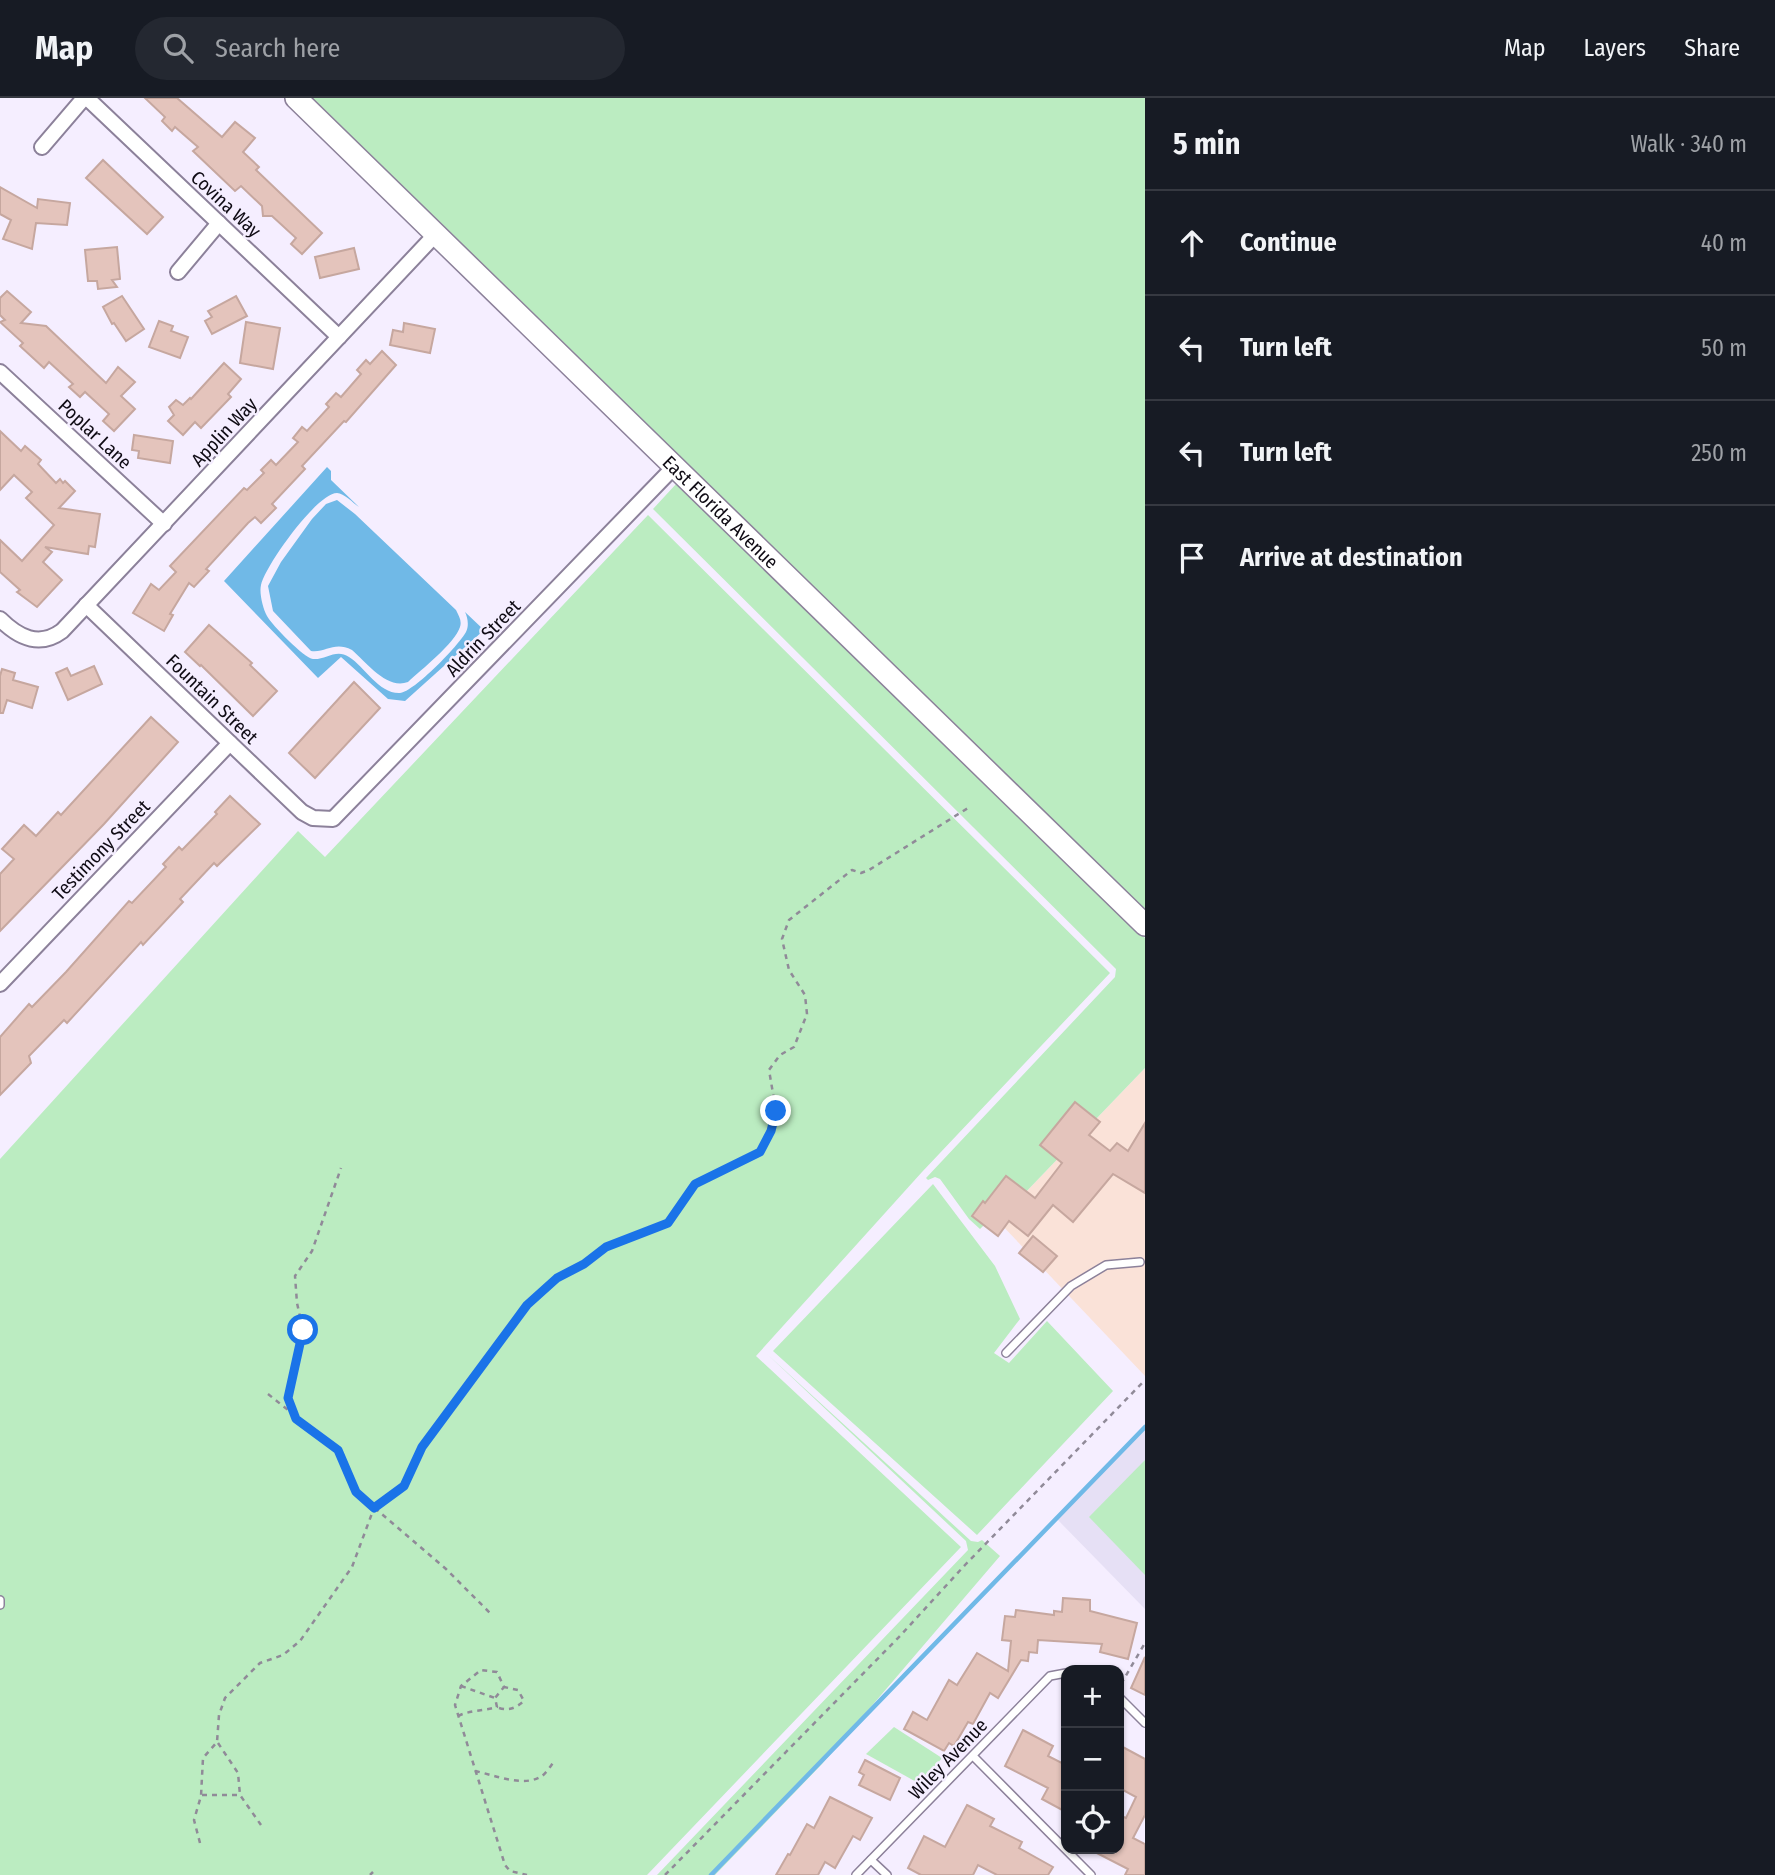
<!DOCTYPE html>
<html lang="en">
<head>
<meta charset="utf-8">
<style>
	:root { --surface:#171b24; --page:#242831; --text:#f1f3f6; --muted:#9ea1a6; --line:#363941 }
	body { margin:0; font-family:"Fira Sans Condensed",sans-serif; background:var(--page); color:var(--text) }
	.controls { position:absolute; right:21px; bottom:21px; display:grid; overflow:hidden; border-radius:14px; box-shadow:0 2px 5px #0004 }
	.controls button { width:63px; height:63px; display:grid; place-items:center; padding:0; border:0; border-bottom:2px solid var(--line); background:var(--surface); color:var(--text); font:35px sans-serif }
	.stop { position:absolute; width:21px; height:21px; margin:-16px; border:5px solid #1a73e8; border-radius:50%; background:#fff }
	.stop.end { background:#1a73e8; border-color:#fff; box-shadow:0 2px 7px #0008 }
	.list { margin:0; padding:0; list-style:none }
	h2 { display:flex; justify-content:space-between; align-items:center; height:91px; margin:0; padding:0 28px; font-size:30px }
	h2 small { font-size:23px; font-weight:400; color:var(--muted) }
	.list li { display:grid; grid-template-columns:46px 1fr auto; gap:21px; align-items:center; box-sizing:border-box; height:105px; padding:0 28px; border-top:2px solid var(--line) }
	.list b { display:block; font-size:26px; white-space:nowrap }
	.list em { font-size:23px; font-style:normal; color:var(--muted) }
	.icon { flex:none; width:38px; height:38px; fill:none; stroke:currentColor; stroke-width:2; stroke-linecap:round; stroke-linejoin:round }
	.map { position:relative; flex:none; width:1145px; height:1777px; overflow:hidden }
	header { display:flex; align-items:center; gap:42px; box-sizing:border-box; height:98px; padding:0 35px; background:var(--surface); border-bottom:2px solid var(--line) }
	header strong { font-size:33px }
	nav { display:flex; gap:38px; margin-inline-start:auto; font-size:24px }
	.search { width:490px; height:63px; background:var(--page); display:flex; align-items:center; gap:18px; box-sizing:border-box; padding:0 24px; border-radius:38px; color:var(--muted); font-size:26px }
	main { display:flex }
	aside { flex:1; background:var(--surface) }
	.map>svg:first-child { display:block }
	.commercial { fill:#fae2d8 }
	.education { fill:#e6e0f5 }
	.green { fill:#bbecc1 }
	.water { fill:#70b9e7 }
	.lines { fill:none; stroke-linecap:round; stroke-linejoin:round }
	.stream { stroke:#70b9e7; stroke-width:4.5 }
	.building { fill:#e4c4bc; stroke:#c6a79f; stroke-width:2 }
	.lane-casing { stroke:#8c819a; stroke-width:10 }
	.street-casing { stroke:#8c819a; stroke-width:18 }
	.secondary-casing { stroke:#8c819a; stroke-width:24 }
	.path { stroke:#908a98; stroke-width:2.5; stroke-dasharray:5 5; stroke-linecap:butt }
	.lane { stroke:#fff; stroke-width:7 }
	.street { stroke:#fff; stroke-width:14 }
	.secondary { stroke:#fff; stroke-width:21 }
	.route { stroke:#1a73e8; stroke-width:9 }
	.labels { text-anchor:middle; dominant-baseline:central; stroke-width:5; stroke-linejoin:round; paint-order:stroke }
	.street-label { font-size:19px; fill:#0f0b14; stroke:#f5eeff }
</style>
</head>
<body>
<header>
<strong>Map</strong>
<div class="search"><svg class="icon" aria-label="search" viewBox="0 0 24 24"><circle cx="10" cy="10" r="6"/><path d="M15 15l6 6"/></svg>Search here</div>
<nav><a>Map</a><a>Layers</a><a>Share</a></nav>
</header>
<main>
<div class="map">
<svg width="1145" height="1777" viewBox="0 0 1145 1777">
	<rect width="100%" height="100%" fill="#f5eeff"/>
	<path class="commercial" d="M1145 970V1278L998 1123Z"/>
	<path class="education" d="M1145 1329V1511L1057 1421Z"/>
	<g class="green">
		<path d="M296 0H1145V827Z"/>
		<path d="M677 385 1145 840V970L998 1123 993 1118 980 1131 969 1121 940 1081 935 1079 928 1082 926 1080 1115 879 1116 871 653 411Z"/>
		<path d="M648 417 1110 875 922 1074 756 1258 961 1449 647 1777H0V1061L298 733 325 759Z"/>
		<path d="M933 1086 995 1168 1020 1221 994 1255 1009 1265 1047 1223 1113 1293 977 1437 773 1253Z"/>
		<path d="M767 1256 971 1443 978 1444 982 1442 1000 1458 822 1666 715 1777H657L968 1452 966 1443Z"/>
		<path d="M1145 1362V1477L1089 1419Z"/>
		<path d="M894 1629 942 1660 920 1686 866 1656Z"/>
	</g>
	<g class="water">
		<path d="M327 369 331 373V382L359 409C353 405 344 395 337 395 317 395 265 468 261 487 259 495 263 511 267 518 272 527 304 560 313 561 326 562 336 550 349 559 365 569 379 596 400 595 414 594 459 547 466 534 469 528 468 520 465 514L484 532 405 603 388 601 341 559 318 580 224 483Z"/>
		<path d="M337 402 355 416 456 512C459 518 462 523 460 529 455 545 421 572 408 584 387 592 367 565 352 552 334 543 326 555 311 553L273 513 268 488 281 464 312 421 326 406Z"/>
	</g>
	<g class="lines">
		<path class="stream" d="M711 1777 1145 1329"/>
	</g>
	<g class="building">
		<path d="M145 0H177L222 39 235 24 255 40 243 54 259 69 256 72 322 135 302 156 291 146 296 140 272 118H263L262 108 241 88 235 93 193 53 198 49 175 29 172 33 162 23 165 19Z"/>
		<path d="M103 62 163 119 147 136 86 80Z"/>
		<path d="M0 89 37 110 38 101 70 105 67 127 36 125 32 151 3 141 11 122 0 116Z"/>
		<path d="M117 149 120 181 112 182 117 189 98 191 97 183H88L85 152Z"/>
		<path d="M354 150 359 171 320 180 315 159Z"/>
		<path d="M7 193 31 214 21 225 46 228 106 285 118 269 135 284 121 298 135 311 114 333 103 323 109 316 85 294 80 299 69 289 73 286 49 264 44 270 20 248 23 245 0 224 5 222 0 217V200Z"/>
		<path d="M122 198 144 231 126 243 114 225 112 226 103 209Z"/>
		<path d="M236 198 247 218 212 236 205 223 212 219 208 213Z"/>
		<path d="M159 223 173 228 171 233 188 239 180 260 149 249Z"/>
		<path d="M246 224 280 230 273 271 240 265Z"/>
		<path d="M404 225 435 231 430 255 390 247 393 232 403 234Z"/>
		<path d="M382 253 396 267 346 324 344 323 302 368 305 371 272 406 276 410 261 425 255 419 248 425 206 471 209 473 194 489 189 485 170 516 173 517 164 533 133 515 151 486 159 492 176 474 170 468 244 390 247 392 264 375 261 372 271 362 276 367 298 344 293 340 302 329 307 333 329 309 326 306 336 295 341 299 361 276 357 272 366 262 370 266Z"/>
		<path d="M224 265 241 281 228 296 231 299 201 330 195 324 183 337 168 323 174 317 169 309 176 302 183 307 190 300 191 301Z"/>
		<path d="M0 333 21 353 25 348 41 362 38 366 56 385 60 381 63 385 65 383 75 393 59 410 100 416 95 449 89 448 88 456 45 449 52 454 43 464 62 482 37 509 17 494 20 492 0 474V442L22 463 54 427 26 400 32 394 14 377 0 392Z"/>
		<path d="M134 337 173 343 170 365 138 360 139 353 132 352Z"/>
		<path d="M209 527 252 565 250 567 277 593 253 618 201 567 200 568 185 554Z"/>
		<path d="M94 568 102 586 68 602 56 575 67 570 71 578Z"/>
		<path d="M2 571 15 575 13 582 38 589 32 610 7 602 3 615H0V578Z"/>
		<path d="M354 584 380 610 315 680 289 655Z"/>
		<path d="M151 619 178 644 104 726 0 833V776L14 761 2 751 24 727 36 738 58 714 61 717Z"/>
		<path d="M230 698 260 726 217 768 214 765 180 801 183 804 143 847 141 844 67 925 64 922 29 958 31 965 0 997V939L29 906 32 909 66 874 129 803 132 805 166 769 163 766 179 749 182 752 217 716 215 714Z"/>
		<path d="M1075 1004 1100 1024 1089 1037 1110 1053 1117 1045 1128 1053 1145 1025V1095L1113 1076 1073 1124 1053 1107 1028 1138 1009 1123 998 1138 972 1118 983 1103 985 1105 1006 1078 1035 1100 1062 1065 1040 1047Z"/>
		<path d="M1033 1138 1057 1158 1043 1174 1019 1155Z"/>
		<path d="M1063 1500 1090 1502V1513L1137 1525 1128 1561 1100 1554 1102 1546 1038 1542 1037 1555 1029 1554 1028 1563 1021 1562 998 1600 990 1595 973 1626 968 1624 954 1648 949 1645 944 1653 904 1631 913 1614 927 1622 949 1582 957 1587 977 1555 1008 1573 1011 1543 1002 1542 1005 1518 1015 1519 1016 1512 1054 1517V1513L1062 1514Z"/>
		<path d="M1145 1559V1597L1131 1590Z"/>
		<path d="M1023 1632 1053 1648 1048 1658 1066 1667V1714L1042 1701 1048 1690 1005 1668Z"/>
		<path d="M1119 1647 1145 1661V1717L1133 1740 1145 1746V1777H1125L1128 1771 1089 1751H1119V1717L1126 1720 1136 1699 1119 1690Z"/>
		<path d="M865 1662 900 1680 890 1702 859 1687 864 1677 859 1674Z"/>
		<path d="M830 1699 872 1720 860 1742 853 1738 835 1770 825 1764 818 1777H776L788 1756 790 1757 807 1726 814 1730Z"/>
		<path d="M967 1707 994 1721 990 1728 1022 1744 1019 1750 1053 1769 1048 1777H997L978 1767 973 1777H921L908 1770 924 1738 945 1749Z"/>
	</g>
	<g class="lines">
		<defs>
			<g id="lane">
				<path d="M1006 1255 1071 1188 1106 1167 1140 1164"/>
				<path d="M0 1502V1507"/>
				<path d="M1119 1599 1145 1625"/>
				<path d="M973 1658 1091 1777"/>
				<path d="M871 1762 887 1777"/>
				<path d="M856 1777 1050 1578 1066 1575"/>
			</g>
			<g id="street">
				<path d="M87 0 339 239"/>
				<path d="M42 49 84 0"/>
				<path d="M178 174 219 125"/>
				<path d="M0 274 164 426"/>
				<path d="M86 507 302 714 313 720 333 721 674 369"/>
				<path d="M0 521C18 539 39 550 62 533L435 137"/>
				<path d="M0 886 230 645"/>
			</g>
			<g id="secondary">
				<path id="s1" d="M296 0 1145 827"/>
			</g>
		</defs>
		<use href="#lane" class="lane-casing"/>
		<use href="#street" class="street-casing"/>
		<use href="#secondary" class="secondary-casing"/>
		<g class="path">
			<path d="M268 1296 338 1352 356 1394 446 1471 490 1515"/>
			<path d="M295 1317 288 1300 303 1232 297 1205 295 1178 312 1153 341 1070"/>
			<path d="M1121 1586 1145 1545"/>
			<path d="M461 1588 495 1600"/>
			<path d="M499 1610C509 1613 516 1610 524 1603L518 1592 504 1589"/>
			<path d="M458 1618C470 1612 484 1613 497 1609L495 1600 504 1589 497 1574 481 1572 461 1588 455 1607 505 1767 510 1773 527 1777"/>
			<path d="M218 1645 238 1675 240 1697 261 1727"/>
			<path d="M475 1673C494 1677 524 1690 542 1678 546 1675 550 1669 553 1665"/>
			<path d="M924 1687 948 1662"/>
			<path d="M202 1697H240"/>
			<path d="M200 1745 194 1722 201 1698 203 1660 217 1644 219 1617 225 1600 260 1565 283 1557 300 1543 352 1469 374 1410 404 1388 422 1349 527 1207 557 1180 584 1166 605 1149 668 1125 695 1086 759 1054 771 1033 776 1013 769 972 780 957 794 949 807 916 805 897 789 872 782 841 789 822 852 772 861 775 869 772 968 710"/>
			<path d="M370 1777 373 1774"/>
			<path d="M665 1777 900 1538 965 1467 1145 1282"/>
		</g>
		<use href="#lane" class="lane"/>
		<use href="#street" class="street"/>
		<use href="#secondary" class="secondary"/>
	</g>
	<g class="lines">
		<path class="route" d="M303 1232 288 1300 296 1321 338 1352 356 1394 374 1410 404 1388 422 1349 527 1207 557 1180 584 1166 606 1149 668 1125 695 1086 760 1054 771 1033 776 1013"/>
	</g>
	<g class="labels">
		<g class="street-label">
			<text transform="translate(226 106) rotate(43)">Covina Way</text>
			<text transform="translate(224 334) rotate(-47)">Applin Way</text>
			<text transform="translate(95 336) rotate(43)">Poplar Lane</text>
			<text stroke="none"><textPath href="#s1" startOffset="593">East Florida Avenue</textPath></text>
			<text transform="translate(483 540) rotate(-46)">Aldrin Street</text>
			<text transform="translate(212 601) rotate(44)">Fountain Street</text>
			<text transform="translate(101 752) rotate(-46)">Testimony Street</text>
			<text transform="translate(948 1661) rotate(-46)">Wiley Avenue</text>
		</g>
	</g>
</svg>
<div class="controls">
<button>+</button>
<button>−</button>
<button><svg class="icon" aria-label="locate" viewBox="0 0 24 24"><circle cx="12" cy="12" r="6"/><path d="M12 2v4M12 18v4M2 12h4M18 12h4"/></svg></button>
</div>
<div class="stop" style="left:303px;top:1232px"></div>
<div class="stop end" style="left:776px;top:1013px"></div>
</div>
<aside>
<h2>5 min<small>Walk · 340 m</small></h2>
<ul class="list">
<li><svg class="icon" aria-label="ahead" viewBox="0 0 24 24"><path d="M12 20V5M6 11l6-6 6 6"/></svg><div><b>Continue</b></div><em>40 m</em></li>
<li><svg class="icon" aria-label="left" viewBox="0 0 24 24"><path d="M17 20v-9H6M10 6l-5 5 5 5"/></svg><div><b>Turn left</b></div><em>50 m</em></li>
<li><svg class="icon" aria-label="left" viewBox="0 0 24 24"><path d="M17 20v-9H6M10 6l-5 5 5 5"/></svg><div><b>Turn left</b></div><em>250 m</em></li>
<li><svg class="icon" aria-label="arrive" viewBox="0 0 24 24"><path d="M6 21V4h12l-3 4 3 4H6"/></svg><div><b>Arrive at destination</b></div></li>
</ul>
</aside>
</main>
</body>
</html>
